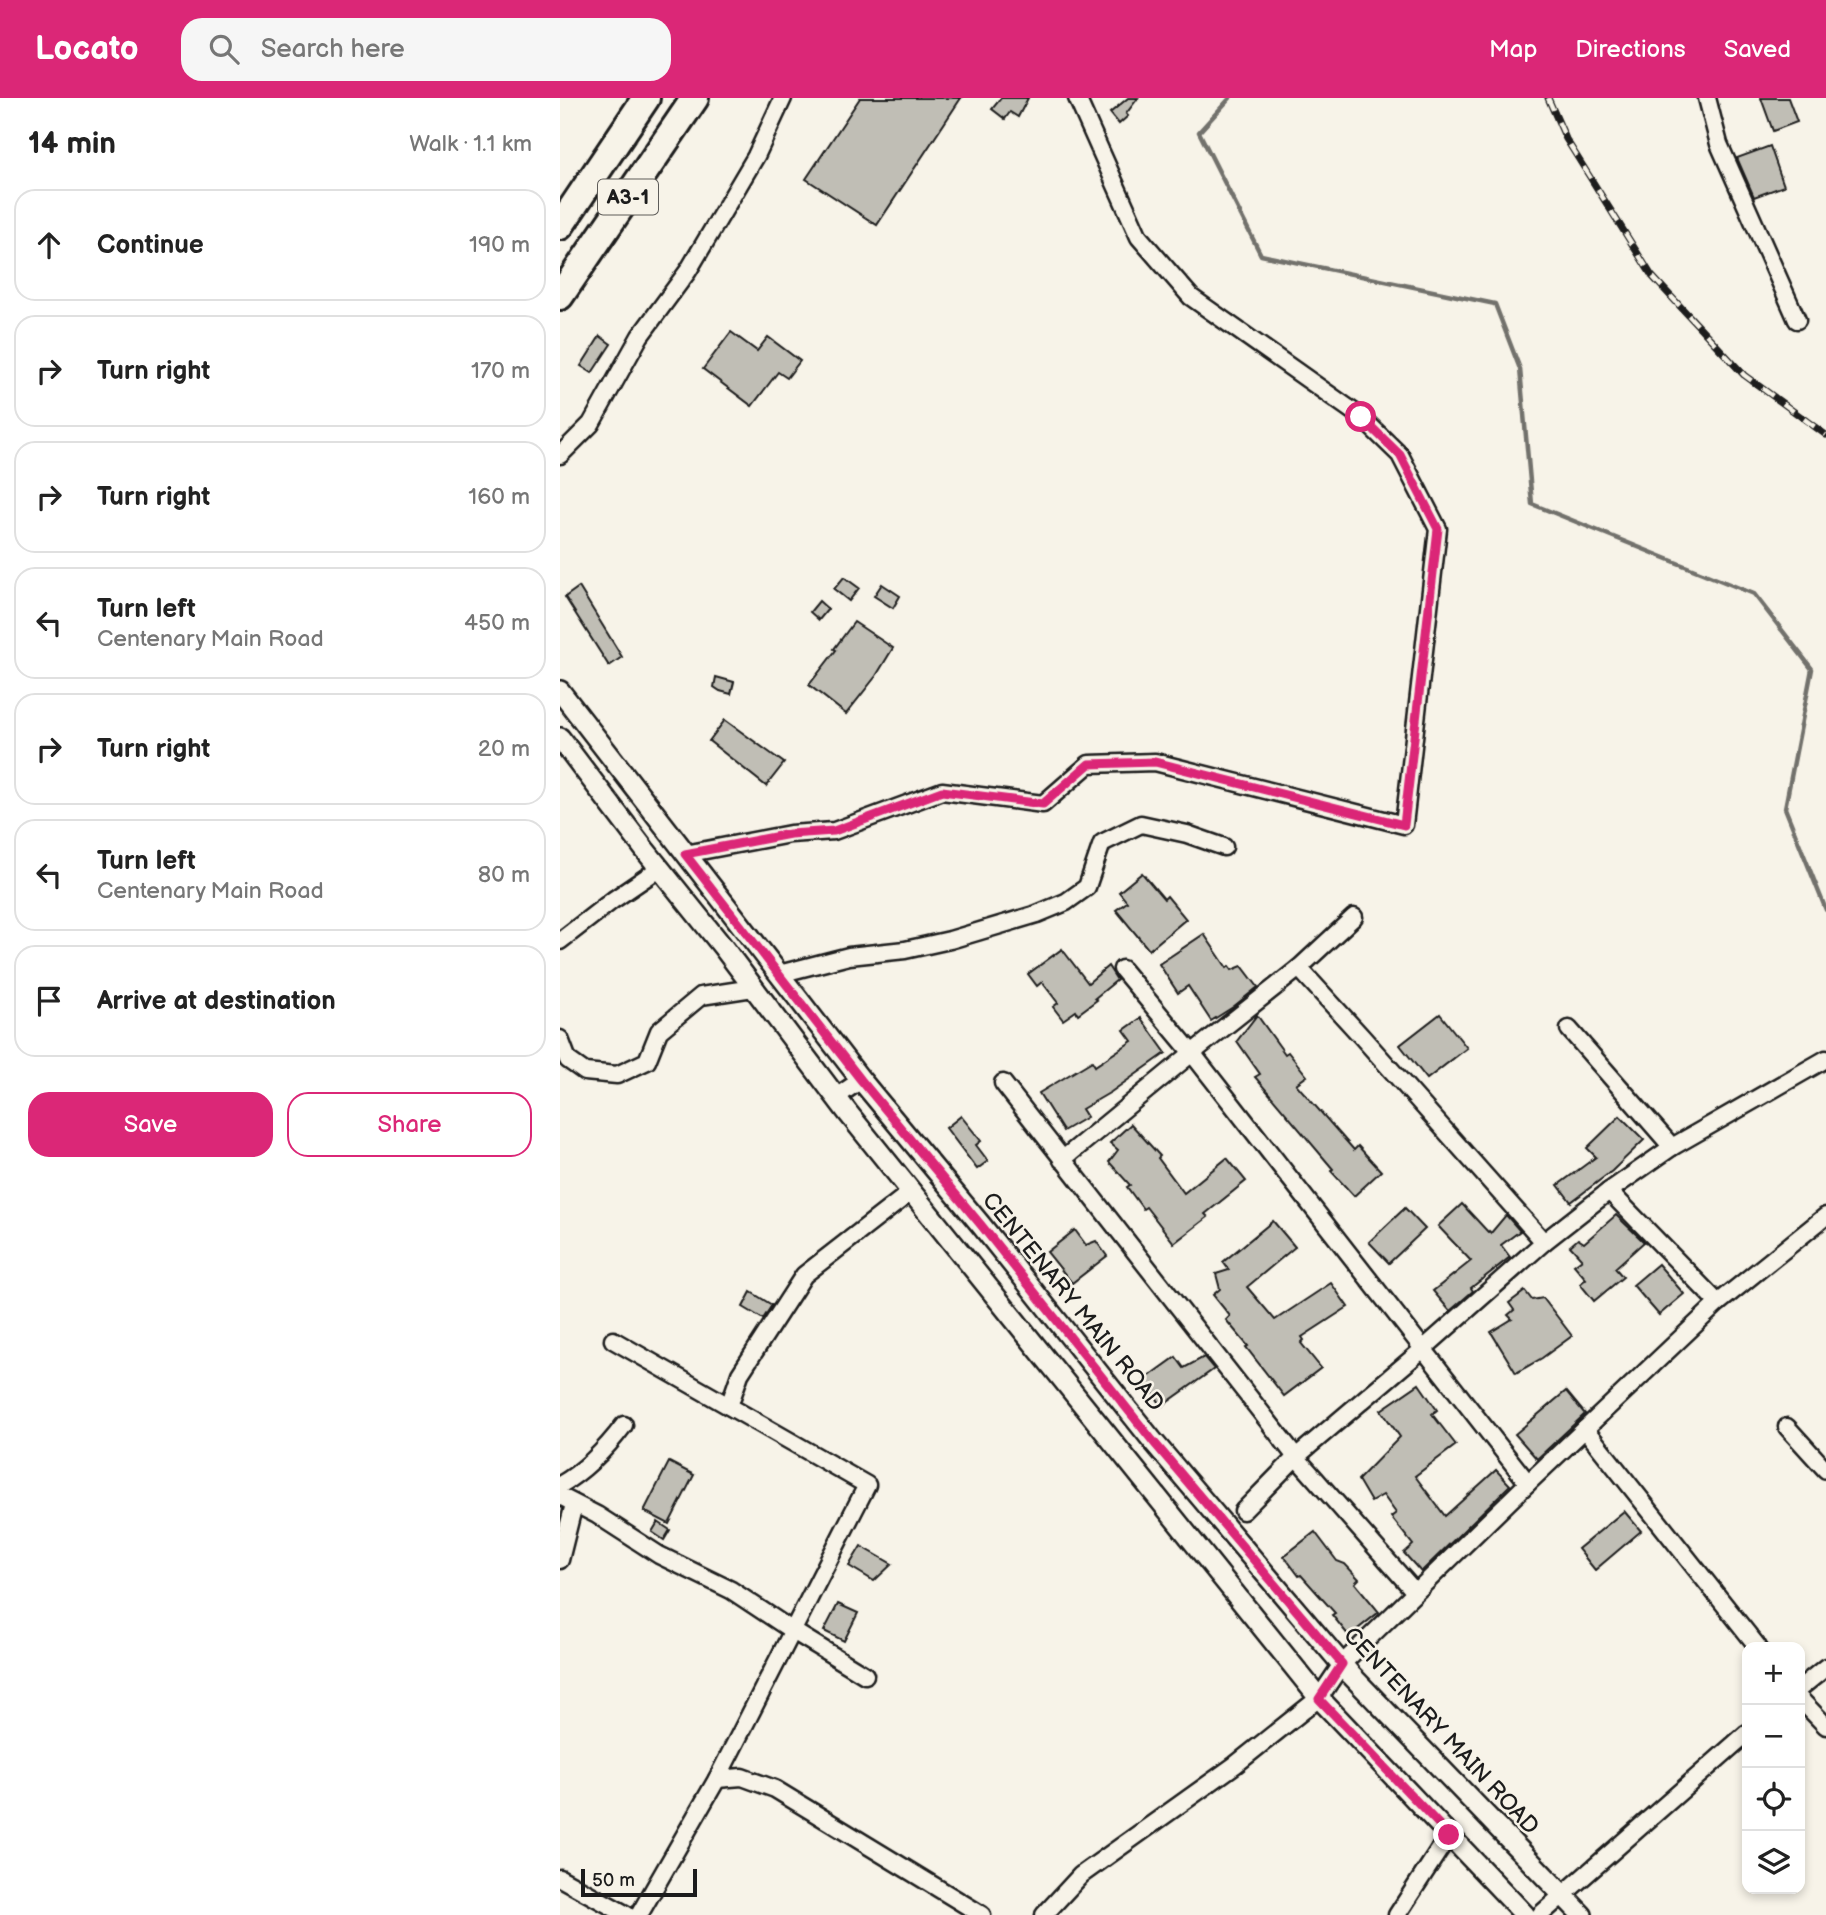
<!DOCTYPE html>
<html lang="en">
<head>
<meta charset="utf-8">
<style>
	:root { --surface:#fff; --page:#f6f6f6; --text:#222; --muted:#767676; --line:#e0e0e0; --accent:#db2777 }
	body { margin:0; font-family:"Balsamiq Sans",sans-serif; background:var(--page); color:var(--text) }
	.controls { position:absolute; right:21px; bottom:21px; display:grid; overflow:hidden; border-radius:14px; box-shadow:0 4px 10px #0003 }
	.controls button { width:63px; height:63px; display:grid; place-items:center; padding:0; border:0; border-bottom:2px solid var(--line); background:var(--surface); color:var(--text); font:35px sans-serif }
	.scale { position:absolute; left:21px; bottom:18px; width:116px; box-sizing:border-box; padding-left:7px; border:4px solid #1c1c1c; border-top:0; font-size:19px; line-height:24px; white-space:nowrap; color:#1c1c1c; -webkit-text-stroke:5px #f7f3e8; paint-order:stroke }
	.stop { position:absolute; width:21px; height:21px; margin:-16px; border:5px solid #db2777; border-radius:50%; background:#fff }
	.stop.end { background:#db2777; border-color:#fff; box-shadow:0 2px 7px #0008 }
	.list { margin:0; padding:0; list-style:none }
	h2 { display:flex; justify-content:space-between; align-items:center; height:91px; margin:0; padding:0 28px; font-size:30px }
	h2 small { font-size:23px; font-weight:400; color:var(--muted) }
	.list li { display:grid; grid-template-columns:46px 1fr auto; gap:21px; align-items:center; box-sizing:border-box; height:112px; margin:0 14px 14px; padding:0 14px; border:2px solid var(--line); border-radius:21px }
	.list b { display:block; font-size:26px; white-space:nowrap }
	.list p { margin:0; font-size:23px; white-space:nowrap; color:var(--muted) }
	.list em { font-size:23px; font-style:normal; color:var(--muted) }
	.actions { display:flex; gap:14px; padding:21px 28px }
	.actions a { flex:1; padding:16px 0; border:2px solid var(--accent); border-radius:21px; text-align:center; font-size:24px; color:var(--accent) }
	.actions .main { background:var(--accent); color:#fff }
	.icon { flex:none; width:38px; height:38px; fill:none; stroke:currentColor; stroke-width:2; stroke-linecap:round; stroke-linejoin:round }
	.map { position:relative; flex:none; width:1266px; height:1817px; overflow:hidden }
	header { display:flex; align-items:center; gap:42px; box-sizing:border-box; height:98px; padding:0 35px; background:var(--accent); color:#fff }
	header strong { font-size:33px }
	nav { display:flex; gap:38px; margin-inline-start:auto; font-size:24px }
	.search { width:490px; height:63px; background:var(--page); display:flex; align-items:center; gap:18px; box-sizing:border-box; padding:0 24px; border-radius:21px; color:var(--muted); font-size:26px }
	main { display:flex }
	aside { flex:1; background:var(--surface) }
	.map>svg:first-child { display:block }
	.lines { fill:none; stroke-linecap:round; stroke-linejoin:round }
	.stream { stroke:#72716c; stroke-width:4.5 }
	.building { fill:#c0beb5; stroke:#1c1c1c; stroke-width:2 }
	.minor-casing { stroke:#1c1c1c; stroke-width:21 }
	.tertiary-casing { stroke:#1c1c1c; stroke-width:24 }
	.trunk-casing { stroke:#1c1c1c; stroke-width:32 }
	.minor { stroke:#f7f3e8; stroke-width:16 }
	.tertiary { stroke:#f7f3e8; stroke-width:19 }
	.trunk { stroke:#f7f3e8; stroke-width:26 }
	.rail-casing { stroke:#1c1c1c; stroke-width:7 }
	.rail { stroke:#f7f3e8; stroke-width:4.5; stroke-dasharray:13; stroke-linecap:butt }
	.route { stroke:#db2777; stroke-width:9 }
	.labels { text-anchor:middle; dominant-baseline:central; stroke-width:5; stroke-linejoin:round; paint-order:stroke }
	.shield { fill:#f7f3e8; stroke:#5e5c59; stroke-width:2 }
	.shield-label { font-size:21px; font-weight:bold; fill:#1c1c1c }
	.street-label { font-size:23px; fill:#1c1c1c; stroke:#f7f3e8 }
</style>
</head>
<body>
<header>
<strong>Locato</strong>
<div class="search"><svg class="icon" aria-label="search" viewBox="0 0 24 24"><circle cx="10" cy="10" r="6"/><path d="M15 15l6 6"/></svg>Search here</div>
<nav><a>Map</a><a>Directions</a><a>Saved</a></nav>
</header>
<main>
<aside>
<h2>14 min<small>Walk · 1.1 km</small></h2>
<ul class="list">
<li><svg class="icon" aria-label="ahead" viewBox="0 0 24 24"><path d="M12 20V5M6 11l6-6 6 6"/></svg><div><b>Continue</b></div><em>190 m</em></li>
<li><svg class="icon" aria-label="right" viewBox="0 0 24 24"><path d="M7 20v-9h11M14 6l5 5-5 5"/></svg><div><b>Turn right</b></div><em>170 m</em></li>
<li><svg class="icon" aria-label="right" viewBox="0 0 24 24"><path d="M7 20v-9h11M14 6l5 5-5 5"/></svg><div><b>Turn right</b></div><em>160 m</em></li>
<li><svg class="icon" aria-label="left" viewBox="0 0 24 24"><path d="M17 20v-9H6M10 6l-5 5 5 5"/></svg><div><b>Turn left</b><p>Centenary Main Road</p></div><em>450 m</em></li>
<li><svg class="icon" aria-label="right" viewBox="0 0 24 24"><path d="M7 20v-9h11M14 6l5 5-5 5"/></svg><div><b>Turn right</b></div><em>20 m</em></li>
<li><svg class="icon" aria-label="left" viewBox="0 0 24 24"><path d="M17 20v-9H6M10 6l-5 5 5 5"/></svg><div><b>Turn left</b><p>Centenary Main Road</p></div><em>80 m</em></li>
<li><svg class="icon" aria-label="arrive" viewBox="0 0 24 24"><path d="M6 21V4h12l-3 4 3 4H6"/></svg><div><b>Arrive at destination</b></div></li>
</ul>
<div class="actions"><a class="main">Save</a><a>Share</a></div>
</aside>
<div class="map">
<svg width="1266" height="1817" viewBox="0 0 1266 1817">
	<rect width="100%" height="100%" fill="#f7f3e8"/>
	<filter id="ink" filterUnits="userSpaceOnUse"><feTurbulence type="fractalNoise" baseFrequency=".0143" numOctaves="2"/><feDisplacementMap in="SourceGraphic" scale="14" xChannelSelector="R" yChannelSelector="G"/><feConvolveMatrix kernelMatrix="1 2 1 2 8 2 1 2 1" color-interpolation-filters="sRGB"/></filter>
	<g filter="url(#ink)">
		<g class="lines">
			<path class="stream" d="M670 0 639 34 701 157 935 206 960 271 972 406 1194 496 1252 571 1225 710 1266 812"/>
		</g>
		<g class="building">
			<path d="M300 0H401L317 127 246 81Z"/>
			<path d="M441 0H468L458 19 450 14 445 21 432 11Z"/>
			<path d="M568 0H578L566 16 568 18 559 26 550 15Z"/>
			<path d="M1201 0H1228L1237 24 1213 33Z"/>
			<path d="M1210 48 1224 88 1194 99 1177 60Z"/>
			<path d="M171 234 197 253 208 239 240 263 227 280 218 274 192 308 143 271Z"/>
			<path d="M40 238 51 246 32 275 21 268Z"/>
			<path d="M284 479 299 490 289 503 274 491Z"/>
			<path d="M322 486 340 498 333 510 314 498Z"/>
			<path d="M19 489 62 559 49 568 5 499Z"/>
			<path d="M259 503 268 511 259 522 250 514Z"/>
			<path d="M294 524 333 550 316 578 286 616 249 587 276 552 274 551Z"/>
			<path d="M156 579 174 584 171 596 160 593 154 589Z"/>
			<path d="M165 622 224 665 206 688 149 643Z"/>
			<path d="M582 775 604 801 607 798 626 821 589 852 556 812 567 804 559 794Z"/>
			<path d="M644 836 667 870 669 868 672 872 682 868 698 889 673 909 651 923 628 888 618 895 599 866Z"/>
			<path d="M502 851 528 885 548 868 557 882 535 900 537 902 518 916 516 913 503 922 493 909 498 905 482 884 477 888 468 876Z"/>
			<path d="M880 916 907 950 867 981 840 947Z"/>
			<path d="M697 917 725 956 728 954 747 978 736 986 794 1052 798 1048 821 1073 794 1098 771 1073 773 1071 695 979 700 976 677 943Z"/>
			<path d="M581 920 606 955 551 994 522 1011 527 1019 503 1033 479 995 532 963 535 968 572 943 564 932Z"/>
			<path d="M401 1018 421 1043 416 1047 428 1063 417 1071 386 1030Z"/>
			<path d="M1060 1018 1084 1042 1052 1073 1011 1104 998 1087 1036 1059 1027 1050Z"/>
			<path d="M571 1026 600 1058 598 1060 624 1095 667 1060 686 1083 645 1116 648 1119 614 1145 586 1109 583 1111 567 1089 570 1087 549 1064 558 1052 550 1045Z"/>
			<path d="M902 1106 928 1134 929 1133 931 1135 946 1117 960 1133 941 1147 950 1159 911 1190 913 1193 890 1213 873 1193 911 1163 878 1128Z"/>
			<path d="M845 1110 865 1131 829 1165 809 1144Z"/>
			<path d="M1056 1117 1084 1144 1055 1170 1063 1179 1034 1203 1020 1186 1026 1181 1014 1167 1022 1161 1010 1148 1018 1141 1024 1145Z"/>
			<path d="M713 1123 735 1149 687 1189 715 1222 771 1185 788 1209 742 1239 744 1242 741 1245 761 1270 724 1298 686 1249 688 1248 666 1222 670 1218 653 1197 660 1191 656 1176 669 1172 663 1164Z"/>
			<path d="M515 1132 526 1147 536 1143 547 1158 512 1185 487 1154Z"/>
			<path d="M1098 1166 1124 1196 1099 1217 1073 1187Z"/>
			<path d="M965 1193 972 1202 983 1200 1012 1238 982 1260 956 1275 931 1234 952 1221 948 1217 954 1212 949 1205Z"/>
			<path d="M191 1194 212 1207 203 1221 183 1209Z"/>
			<path d="M616 1259 624 1270 644 1259 654 1271 602 1308 584 1282Z"/>
			<path d="M859 1286 877 1312 872 1316 896 1347 855 1378 885 1418 936 1372 950 1387 861 1474 844 1455 853 1447 831 1419 836 1415 823 1397 811 1404 798 1382 840 1339 821 1312Z"/>
			<path d="M1006 1293 1025 1316 977 1361 955 1336Z"/>
			<path d="M109 1364 134 1377 109 1426 84 1413Z"/>
			<path d="M1064 1413 1081 1433 1035 1472 1018 1451Z"/>
			<path d="M98 1424 110 1432 104 1442 92 1434Z"/>
			<path d="M755 1434 777 1463 785 1466 799 1481 795 1485 819 1514 789 1538 772 1517 775 1515 741 1477 739 1478 724 1458Z"/>
			<path d="M301 1448 332 1466 314 1483 289 1468Z"/>
			<path d="M278 1506 298 1515 284 1543 264 1533Z"/>
		</g>
		<g class="lines">
			<defs>
				<g id="minor">
					<path d="M1147 0 1159 46 1237 222"/>
					<path d="M0 357 31 326 80 238 128 173 196 58 223 0"/>
					<path d="M125 756 230 736 274 733 382 693 483 706 529 666 595 664 844 727 878 431 840 357 801 319 631 199 579 139 517 0"/>
					<path d="M0 843 53 802 100 770"/>
					<path d="M739 870 802 939 984 1144"/>
					<path d="M562 871 632 955 968 1385"/>
					<path d="M219 876 289 858 345 852 390 842 477 816 506 804 527 789 542 745 581 726 627 736 664 749"/>
					<path d="M1009 931 1112 1049"/>
					<path d="M0 941 8 962 25 974 57 977 87 963 99 933 141 898 193 890"/>
					<path d="M443 985 736 1359 855 1494"/>
					<path d="M276 999 301 982"/>
					<path d="M502 1062 632 955 739 870 794 819"/>
					<path d="M1049 1093 1158 1205"/>
					<path d="M53 1242 307 1387 157 1681 79 1817"/>
					<path d="M169 1308 180 1276 244 1177 352 1093"/>
					<path d="M1227 1329 1266 1372"/>
					<path d="M1025 1331 1198 1549"/>
					<path d="M0 1387C26 1372 46 1351 64 1327"/>
					<path d="M0 1398 37 1417 99 1457 171 1492 233 1533 305 1577"/>
					<path d="M683 1413 736 1359 862 1252 984 1144 1049 1093 1112 1049 1266 961"/>
					<path d="M0 1462 14 1406"/>
					<path d="M1240 1590 1266 1569"/>
					<path d="M1240 1601 1266 1628"/>
					<path d="M157 1681 182 1679 215 1691 422 1817"/>
					<path d="M0 1780 67 1817"/>
					<path d="M484 1817 521 1777 675 1667 759 1600 782 1566 968 1385 1158 1205 1266 1118"/>
					<path d="M837 1817 889 1737"/>
					<path d="M980 1817 1187 1635"/>
				</g>
				<g id="tertiary">
					<path d="M0 593 301 982 421 1127 592 1342 791 1577 1022 1817"/>
					<path d="M0 640 85 752 163 849 288 1015 759 1600 965 1817"/>
				</g>
				<g id="trunk">
					<path d="M0 128 86 0"/>
					<path d="M0 198 135 0"/>
				</g>
			</defs>
			<use href="#minor" class="minor-casing"/>
			<use href="#tertiary" class="tertiary-casing"/>
			<use href="#trunk" class="trunk-casing"/>
			<use href="#minor" class="minor"/>
			<use href="#tertiary" class="tertiary"/>
			<use href="#trunk" class="trunk"/>
			<defs>
				<path id="rail" d="M988 0 1006 41 1092 178 1184 277 1266 337"/>
			</defs>
			<use href="#rail" class="rail-casing"/>
			<use href="#rail" class="rail"/>
		</g>
	</g>
	<g class="lines" filter="url(#ink)">
		<path class="route" d="M801 319 840 357 878 431 844 727 595 664 529 666 483 706 382 693 274 733 230 736 125 756 301 982 421 1127 592 1342 782 1566 759 1601 889 1737"/>
	</g>
	<g class="labels">
		<rect class="shield" x="38" y="81.5" width="60" height="35" rx="5"/>
		<g class="shield-label">
			<text x="68" y="99">A3-1</text>
		</g>
		<g class="street-label">
			<text transform="translate(513 1204) rotate(51)">CENTENARY MAIN ROAD</text>
			<text transform="translate(881 1633) rotate(47)">CENTENARY MAIN ROAD</text>
		</g>
	</g>
</svg>
<div class="controls">
<button>+</button>
<button>−</button>
<button><svg class="icon" aria-label="locate" viewBox="0 0 24 24"><circle cx="12" cy="12" r="6"/><path d="M12 2v4M12 18v4M2 12h4M18 12h4"/></svg></button>
<button><svg class="icon" aria-label="layers" viewBox="0 0 24 24"><path d="M12 4l9 5-9 5-9-5zM3 14l9 5 9-5"/></svg></button>
</div>
<div class="scale">50 m</div>
<div class="stop" style="left:801px;top:319px"></div>
<div class="stop end" style="left:889px;top:1737px"></div>
</div>
</main>
</body>
</html>
